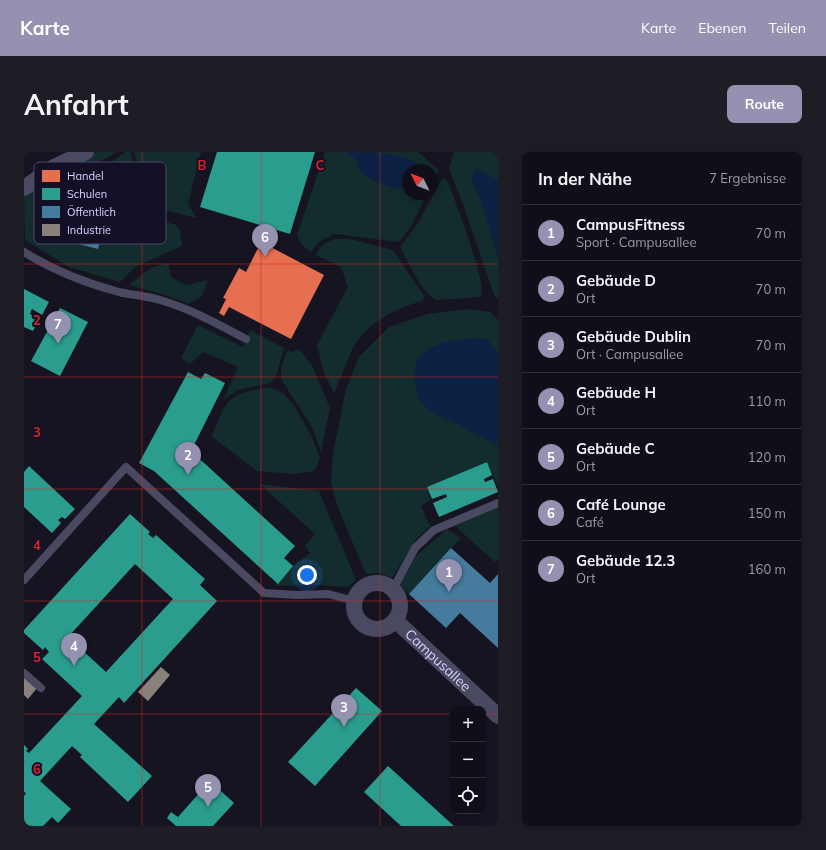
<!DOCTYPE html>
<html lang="de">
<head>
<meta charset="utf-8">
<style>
	:root { --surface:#100f19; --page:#1e1d26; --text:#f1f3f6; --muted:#9c9ca2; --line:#302f38; --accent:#9591b1 }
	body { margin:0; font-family:Mulish,sans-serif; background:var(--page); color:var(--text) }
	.controls { position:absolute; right:12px; bottom:12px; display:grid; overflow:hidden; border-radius:8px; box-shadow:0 2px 10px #0003 }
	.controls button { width:36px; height:36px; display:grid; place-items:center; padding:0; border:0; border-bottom:1px solid var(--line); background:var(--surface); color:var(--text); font:20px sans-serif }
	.compass { position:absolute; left:378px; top:12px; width:36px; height:36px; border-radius:50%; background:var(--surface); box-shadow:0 2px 10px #0003; rotate:312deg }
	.you { position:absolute; left:283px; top:423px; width:14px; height:14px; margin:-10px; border:3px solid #fff; border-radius:50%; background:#1a73e8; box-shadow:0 0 0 6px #1a73e833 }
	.badge { display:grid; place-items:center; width:26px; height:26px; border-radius:50%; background:var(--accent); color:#fff; font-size:13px; font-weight:700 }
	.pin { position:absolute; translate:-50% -33px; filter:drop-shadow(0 1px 2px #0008) }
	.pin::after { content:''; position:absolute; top:21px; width:14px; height:12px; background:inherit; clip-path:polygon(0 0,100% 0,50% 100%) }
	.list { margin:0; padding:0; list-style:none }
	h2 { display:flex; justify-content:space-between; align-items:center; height:52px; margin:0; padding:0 16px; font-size:17px }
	h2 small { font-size:13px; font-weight:400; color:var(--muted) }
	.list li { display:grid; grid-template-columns:26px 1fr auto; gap:12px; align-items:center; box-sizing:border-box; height:56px; padding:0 16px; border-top:1px solid var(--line) }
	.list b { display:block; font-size:15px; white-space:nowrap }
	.list p { margin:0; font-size:13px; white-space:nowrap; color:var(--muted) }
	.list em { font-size:13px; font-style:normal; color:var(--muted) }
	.icon { flex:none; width:22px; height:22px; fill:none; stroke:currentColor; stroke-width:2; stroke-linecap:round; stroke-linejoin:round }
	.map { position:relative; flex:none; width:474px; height:674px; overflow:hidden; border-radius:8px }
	header { display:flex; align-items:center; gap:24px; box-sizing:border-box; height:56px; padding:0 20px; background:var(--accent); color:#fff }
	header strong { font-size:19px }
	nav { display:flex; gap:22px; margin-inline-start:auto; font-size:14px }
	.intro { display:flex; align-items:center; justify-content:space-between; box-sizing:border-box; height:96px; padding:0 24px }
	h1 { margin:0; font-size:28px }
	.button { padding:10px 18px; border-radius:8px; background:var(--accent); color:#fff; font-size:14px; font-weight:700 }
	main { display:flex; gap:24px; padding:0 24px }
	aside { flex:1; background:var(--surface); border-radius:8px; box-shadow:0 2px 10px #0003 }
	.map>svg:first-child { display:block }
	.green { fill:#132c2d }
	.water { fill:#0d2144 }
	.shops { fill:#e76f51 }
	.schools { fill:#2a9d8f; fill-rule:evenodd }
	.public { fill:#457b9d }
	.industry { fill:#8a817c }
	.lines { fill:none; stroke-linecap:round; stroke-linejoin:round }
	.lane { stroke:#4a4962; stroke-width:8 }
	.street { stroke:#4a4962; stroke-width:16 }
	.grid { fill:none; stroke:#d62828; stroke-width:1; stroke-opacity:0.55 }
	.labels { text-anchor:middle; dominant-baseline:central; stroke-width:4; stroke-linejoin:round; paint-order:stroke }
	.street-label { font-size:14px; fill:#d9d4ff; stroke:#130f26 }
	.key { fill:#130f26; stroke:#4e4a67; stroke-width:1 }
	.key-label { font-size:11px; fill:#d9d4ff }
	.grid-label { font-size:13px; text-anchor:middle; font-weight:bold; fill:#d62828; stroke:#130f26; stroke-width:4; stroke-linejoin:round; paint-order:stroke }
</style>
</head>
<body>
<header>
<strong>Karte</strong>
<nav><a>Karte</a><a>Ebenen</a><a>Teilen</a></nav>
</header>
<div class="intro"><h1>Anfahrt</h1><a class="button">Route</a></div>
<main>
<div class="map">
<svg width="474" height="674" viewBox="0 0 474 674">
	<rect width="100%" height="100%" fill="#161421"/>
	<g class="green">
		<path d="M72 0H93L67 15 37 25V21L53 14 51 10Z"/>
		<path d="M101 0H106L122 49 119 53 36 33 76 19Z"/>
		<path d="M110 0H177L164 52 173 66 129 55 126 50Z"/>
		<path d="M301 0H394L415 18 408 33V18H384V42H403L386 76 375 90 310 82 295 90 287 100 278 93 273 83Z"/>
		<path d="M430 0H474V147L470 143 440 55 425 17Z"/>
		<path d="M419 25 424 30C431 49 463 131 457 145L412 148C397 140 384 110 376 95L394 71Z"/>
		<path d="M6 38 22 39 84 53 152 73 156 79 158 94 111 115 96 130 45 115 1 88 0 43Z"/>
		<path d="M311 87H326L369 98 400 144 399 149C373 155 342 171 329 196 322 210 317 226 310 241L300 221 293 193 324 135 317 115 292 103C296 93 302 90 311 87Z"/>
		<path d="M144 111 147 125 162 133 184 128 178 144 165 152 138 142 105 133 127 116Z"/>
		<path d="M442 157 466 160 474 168V334L462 310 403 335 406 348 397 354 406 374 393 386 368 426 356 421 342 422 314 356 307 331 309 301 322 237 335 205 365 175 403 162Z"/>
		<path d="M174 173 219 195 226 178 260 196 252 224 247 231 214 238 199 248 214 215 179 200 166 212 157 206Z"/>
		<path d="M275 197 288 213 306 256 297 300 288 275 257 227V215L264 198 268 200Z"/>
		<path d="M245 235 259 241 270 253 287 283 296 306 291 319 269 322 233 319 187 284C205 246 201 243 245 235Z"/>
		<path d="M236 332 295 339 332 428 324 435 295 433 250 434 269 414 286 401 281 394 291 382Z"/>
		<path d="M474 354V407L471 410 431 374Z"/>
		<path d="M423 377 437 386 385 442 375 432 393 403Z"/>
	</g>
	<g class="water">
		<path d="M323 0C349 0 372 0 394 12V18H384V33L371 37 348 28 337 21 331 7Z"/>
		<path d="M451 18 457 19 474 28V106L457 49 449 32 448 24Z"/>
		<path d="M457 186 464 188 474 202V294C460 287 447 279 433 272 421 266 409 263 399 252 393 246 392 235 391 227 387 190 430 188 457 186Z"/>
	</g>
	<path class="shops" d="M237 90 300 123 267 187 205 155 200 164 195 161 202 147 199 146 215 116 222 120Z"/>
	<g class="schools">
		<path d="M193 0H291L266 82 176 55Z"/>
		<path d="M0 137 25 150 18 163 8 157 7 159 6 162 15 167 9 179 0 175Z"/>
		<path d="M36 156 64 170 36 224 7 209Z"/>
		<path d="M164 220 177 227 181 221 201 231 167 299 271 394 260 406 269 414 254 432 130 319 115 311Z"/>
		<path d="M463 310 468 323 460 327 461 330 469 327 474 340 415 365 409 351 423 345 422 342 408 347 403 335Z"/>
		<path d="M5 314 51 357 41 367 38 365 34 368 37 371 28 381 0 355V320Z"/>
		<path d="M106 362 126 380 124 382 129 386 132 383 181 427 176 433 193 449 100 551 95 545 70 572 128 624 104 650 56 605 58 603 48 594 16 629 47 657 34 671 28 665 19 674H0V644L2 641 0 640V593L4 597 2 599 5 601 58 544 18 507 25 500 21 495 19 498 0 481V478ZM111 412 149 447 82 520 44 485Z"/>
		<path d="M332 536 358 559 291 634 264 610Z"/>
		<path d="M364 614 430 674H377L340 640Z"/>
		<path d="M186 629 210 651 189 674H152L143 666 147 660 154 665Z"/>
	</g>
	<g class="public">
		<path d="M44 67 79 76 74 97 39 88Z"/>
		<path d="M427 396 466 431 474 422V496L436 461 422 476 385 442Z"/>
	</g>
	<g class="industry">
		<path d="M137 515 146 523 124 549 114 540Z"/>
		<path d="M0 524 13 536 4 547 0 543Z"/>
	</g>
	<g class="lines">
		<g class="lane">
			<path d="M0 100C29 118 61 131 95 140 108 143 123 144 136 148 167 157 194 172 222 187"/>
			<path d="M0 428 102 315 240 441 273 443 304 442 331 449"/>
			<path d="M369 437 391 396 410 378 474 351"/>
			<path d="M0 521 17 536"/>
		</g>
		<g class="street">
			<path d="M0 36 30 15 62 0"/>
			<circle cx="353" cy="454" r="23"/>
			<path id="s1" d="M371 468 474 564"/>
		</g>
	</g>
	<path class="grid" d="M118 0V674M237 0V674M356 0V674M0 112H474M0 225H474M0 337H474M0 449H474M0 562H429M459 562H474"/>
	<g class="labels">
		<g class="street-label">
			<text stroke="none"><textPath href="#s1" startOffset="59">Campusallee</textPath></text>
		</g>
	</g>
	<rect x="10" y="10" width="132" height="82" rx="6" class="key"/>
	<rect x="18" y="18" width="18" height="12" fill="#e76f51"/>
	<rect x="18" y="36" width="18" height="12" fill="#2a9d8f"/>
	<rect x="18" y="54" width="18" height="12" fill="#457b9d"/>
	<rect x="18" y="72" width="18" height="12" fill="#8a817c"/>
	<g class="key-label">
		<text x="43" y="28">Handel</text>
		<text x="43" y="46">Schulen</text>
		<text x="43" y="64">Öffentlich</text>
		<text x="43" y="82">Industrie</text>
	</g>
	<g class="grid-label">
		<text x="178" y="18">B</text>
		<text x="296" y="18">C</text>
		<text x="13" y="173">2</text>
		<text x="13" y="285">3</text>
		<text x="13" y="398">4</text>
		<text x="13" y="510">5</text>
		<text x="13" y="622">6</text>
	</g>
</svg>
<div class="controls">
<button>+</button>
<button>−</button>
<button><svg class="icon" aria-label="locate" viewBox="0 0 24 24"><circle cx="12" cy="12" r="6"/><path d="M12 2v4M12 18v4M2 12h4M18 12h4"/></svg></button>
</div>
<svg class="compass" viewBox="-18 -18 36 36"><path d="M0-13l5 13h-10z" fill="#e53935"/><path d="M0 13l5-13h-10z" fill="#9c9ca2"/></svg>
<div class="you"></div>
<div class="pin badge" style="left:425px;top:440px">1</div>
<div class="pin badge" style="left:164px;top:323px">2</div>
<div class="pin badge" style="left:320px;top:575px">3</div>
<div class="pin badge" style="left:50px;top:514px">4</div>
<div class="pin badge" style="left:184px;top:655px">5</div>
<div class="pin badge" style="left:241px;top:105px">6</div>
<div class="pin badge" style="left:34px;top:192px">7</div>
</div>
<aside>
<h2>In der Nähe<small>7 Ergebnisse</small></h2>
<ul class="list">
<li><span class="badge">1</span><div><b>CampusFitness</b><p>Sport · Campusallee</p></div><em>70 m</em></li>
<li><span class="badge">2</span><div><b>Gebäude D</b><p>Ort</p></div><em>70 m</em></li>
<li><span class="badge">3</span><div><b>Gebäude Dublin</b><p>Ort · Campusallee</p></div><em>70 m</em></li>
<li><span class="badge">4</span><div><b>Gebäude H</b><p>Ort</p></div><em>110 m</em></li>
<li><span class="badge">5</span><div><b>Gebäude C</b><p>Ort</p></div><em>120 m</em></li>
<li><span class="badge">6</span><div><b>Café Lounge</b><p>Café</p></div><em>150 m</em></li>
<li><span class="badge">7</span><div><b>Gebäude 12.3</b><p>Ort</p></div><em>160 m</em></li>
</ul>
</aside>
</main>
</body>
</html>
